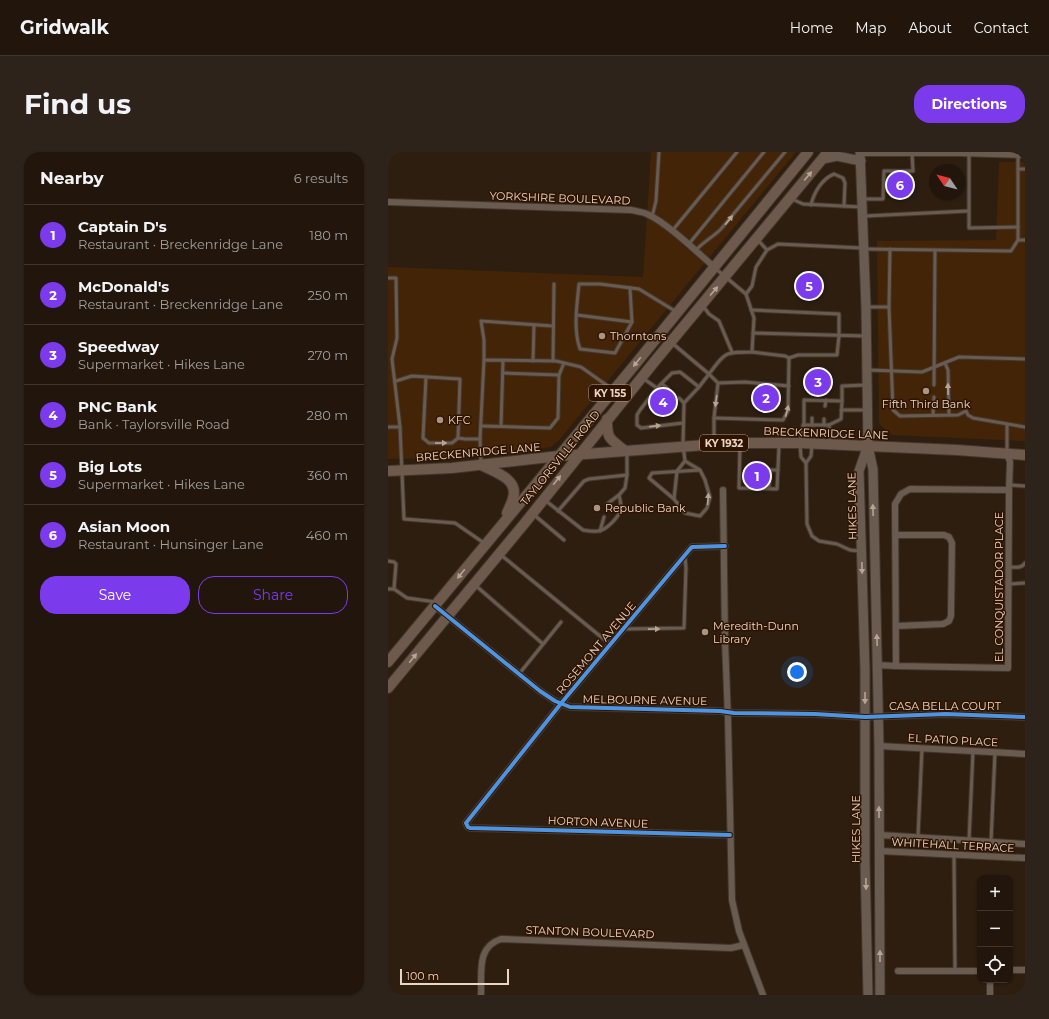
<!DOCTYPE html>
<html lang="en">
<head>
<meta charset="utf-8">
<style>
	:root { --surface:#22160c; --page:#2e231a; --text:#f1f3f6; --muted:#a29f9d; --line:#3f352d; --accent:#7c3aed }
	body { margin:0; font-family:Montserrat,sans-serif; background:var(--page); color:var(--text) }
	.controls { position:absolute; right:12px; bottom:12px; display:grid; overflow:hidden; border-radius:8px; box-shadow:0 1px 3px #0004 }
	.controls button { width:36px; height:36px; display:grid; place-items:center; padding:0; border:0; border-bottom:1px solid var(--line); background:var(--surface); color:var(--text); font:20px sans-serif }
	.compass { position:absolute; left:541px; top:12px; width:36px; height:36px; border-radius:50%; background:var(--surface); box-shadow:0 1px 3px #0004; rotate:305deg }
	.scale { position:absolute; left:12px; bottom:10px; width:109px; box-sizing:border-box; padding-left:4px; border:2px solid #edd5c4; border-top:0; font-size:11px; line-height:14px; white-space:nowrap; color:#edd5c4; -webkit-text-stroke:3px #2e1400; paint-order:stroke }
	.you { position:absolute; left:409px; top:520px; width:14px; height:14px; margin:-10px; border:3px solid #fff; border-radius:50%; background:#1a73e8; box-shadow:0 0 0 6px #1a73e833 }
	.badge { display:grid; place-items:center; width:26px; height:26px; border-radius:50%; background:var(--accent); color:#fff; font-size:13px; font-weight:700 }
	.pin { position:absolute; translate:-50% -50%; border:2px solid #fff; box-shadow:0 1px 4px #0006 }
	.list { margin:0; padding:0; list-style:none }
	h2 { display:flex; justify-content:space-between; align-items:center; height:52px; margin:0; padding:0 16px; font-size:17px }
	h2 small { font-size:13px; font-weight:400; color:var(--muted) }
	.list li { display:grid; grid-template-columns:26px 1fr auto; gap:12px; align-items:center; box-sizing:border-box; height:60px; padding:0 16px; border-top:1px solid var(--line) }
	.list b { display:block; font-size:15px; white-space:nowrap }
	.list p { margin:0; font-size:13px; white-space:nowrap; color:var(--muted) }
	.list em { font-size:13px; font-style:normal; color:var(--muted) }
	.actions { display:flex; gap:8px; padding:12px 16px }
	.actions a { flex:1; padding:9px 0; border:1px solid var(--accent); border-radius:16px; text-align:center; font-size:14px; color:var(--accent) }
	.actions .main { background:var(--accent); color:#fff }
	.icon { flex:none; width:22px; height:22px; fill:none; stroke:currentColor; stroke-width:2; stroke-linecap:round; stroke-linejoin:round }
	.map { position:relative; flex:none; width:637px; height:843px; overflow:hidden; border-radius:16px }
	header { display:flex; align-items:center; gap:24px; box-sizing:border-box; height:56px; padding:0 20px; background:var(--surface); border-bottom:1px solid var(--line) }
	header strong { font-size:19px }
	nav { display:flex; gap:22px; margin-inline-start:auto; font-size:14px }
	.intro { display:flex; align-items:center; justify-content:space-between; box-sizing:border-box; height:96px; padding:0 24px }
	h1 { margin:0; font-size:28px }
	.button { padding:10px 18px; border-radius:16px; background:var(--accent); color:#fff; font-size:14px; font-weight:700 }
	main { display:flex; gap:24px; padding:0 24px }
	aside { flex:1; background:var(--surface); border-radius:16px; box-shadow:0 1px 3px #0004 }
	.map>svg:first-child { display:block }
	.built { fill:#432407 }
	.lines { fill:none; stroke-linecap:round; stroke-linejoin:round }
	.lane-casing { stroke:#43372d; stroke-width:5 }
	.street-casing { stroke:#43372d; stroke-width:8 }
	.secondary-casing { stroke:#43372d; stroke-width:11 }
	.primary-casing { stroke:#43372d; stroke-width:12 }
	.lane { stroke:#695b4f; stroke-width:3 }
	.street { stroke:#695b4f; stroke-width:6 }
	.secondary { stroke:#695b4f; stroke-width:9 }
	.primary { stroke:#6d5a4c; stroke-width:10 }
	.cycleway-casing { stroke:#2e1400; stroke-width:6 }
	.cycleway { stroke:#4d94e3; stroke-width:4 }
	.oneway { fill:#baa494 }
	.oneway2 { fill:#b8a495 }
	.poi-dot { fill:#aa9585; stroke:#2e1400; stroke-width:1.5 }
	.labels { text-anchor:middle; dominant-baseline:central; stroke-width:3; stroke-linejoin:round; paint-order:stroke }
	.shield { fill:#2e1400; stroke:#b49b89; stroke-width:1 }
	.shield-label { font-size:10px; font-weight:bold; fill:#edd5c4 }
	.street-label { font-size:11px; fill:#edd5c4; stroke:#2e1400 }
	.poi-label { font-size:11px; fill:#edd5c4; stroke:#2e1400; text-anchor:start }
</style>
</head>
<body>
<header>
<strong>Gridwalk</strong>
<nav><a>Home</a><a>Map</a><a>About</a><a>Contact</a></nav>
</header>
<div class="intro"><h1>Find us</h1><a class="button">Directions</a></div>
<main>
<aside>
<h2>Nearby<small>6 results</small></h2>
<ul class="list">
<li><span class="badge">1</span><div><b>Captain D's</b><p>Restaurant · Breckenridge Lane</p></div><em>180 m</em></li>
<li><span class="badge">2</span><div><b>McDonald's</b><p>Restaurant · Breckenridge Lane</p></div><em>250 m</em></li>
<li><span class="badge">3</span><div><b>Speedway</b><p>Supermarket · Hikes Lane</p></div><em>270 m</em></li>
<li><span class="badge">4</span><div><b>PNC Bank</b><p>Bank · Taylorsville Road</p></div><em>280 m</em></li>
<li><span class="badge">5</span><div><b>Big Lots</b><p>Supermarket · Hikes Lane</p></div><em>360 m</em></li>
<li><span class="badge">6</span><div><b>Asian Moon</b><p>Restaurant · Hunsinger Lane</p></div><em>460 m</em></li>
</ul>
<div class="actions"><a class="main">Save</a><a>Share</a></div>
</aside>
<div class="map">
<svg width="637" height="843" viewBox="0 0 637 843">
	<rect width="100%" height="100%" fill="#2d1e10"/>
	<g class="built">
		<path d="M263 0H408L172 287 163 295 135 300 56 306 0 307V115L255 125Z"/>
		<path d="M611 10H637V289L504 283 491 272 489 89 608 88Z"/>
	</g>
	<g class="lines">
		<defs>
			<g id="lane">
				<path d="M581 1V76L630 75"/>
				<path d="M630 2V88"/>
				<path d="M630 17H637"/>
				<path d="M404 47 415 52 473 55"/>
				<path d="M476 47H495L496 19H525L524 1"/>
				<path d="M423 53C426 40 434 27 446 22L455 26 457 31 456 54"/>
				<path d="M477 64 580 59"/>
				<path d="M264 65 268 49 271 0"/>
				<path d="M284 79 349 0"/>
				<path d="M370 88 379 98"/>
				<path d="M300 93 376 0"/>
				<path d="M476 97 623 99 630 88H637"/>
				<path d="M307 99C315 90 325 85 333 77L397 0"/>
				<path d="M328 117 358 142"/>
				<path d="M0 126H8L9 186 4 207 12 275 16 367 67 371 96 391"/>
				<path d="M242 136 244 170"/>
				<path d="M315 154 321 162 331 169 344 200"/>
				<path d="M479 155H501L502 97"/>
				<path d="M501 155 505 258 512 264 570 263 578 259 580 263 585 266 637 275"/>
				<path d="M363 158 451 162V184L449 203H410L401 206"/>
				<path d="M189 163 244 170 227 201 192 197C185 178 189 152 191 132H212L251 137 287 159"/>
				<path d="M365 181 478 184"/>
				<path d="M284 191 321 222 311 235 296 251"/>
				<path d="M96 208V188L93 169 165 174"/>
				<path d="M145 209 146 173"/>
				<path d="M165 209 166 132"/>
				<path d="M557 211 560 218 561 263"/>
				<path d="M480 218 534 220 571 205 637 207"/>
				<path d="M115 221 171 223"/>
				<path d="M256 227 269 236"/>
				<path d="M8 229 24 224 72 227 70 286 64 291H41L35 286 38 225"/>
				<path d="M274 232 280 237"/>
				<path d="M546 233 547 98"/>
				<path d="M401 234 357 230 330 231 321 222C338 200 336 200 364 200L366 166 358 142 364 134 368 115 379 98 390 92 474 96"/>
				<path d="M437 254 438 248"/>
				<path d="M453 258H478"/>
				<path d="M545 263 546 245"/>
				<path d="M326 266 395 268 400 259 401 206 397 204 364 200"/>
				<path d="M295 271 253 276 249 273V263L252 258 269 236 284 221 292 220 311 235"/>
				<path d="M415 273H441"/>
				<path d="M424 273V266"/>
				<path d="M436 273V267"/>
				<path d="M93 274 162 276 170 266 171 223 176 211"/>
				<path d="M113 274 115 209"/>
				<path d="M0 275H12"/>
				<path d="M70 286 77 287H92"/>
				<path d="M326 291V266L330 231"/>
				<path d="M442 291 441 273 453 267 454 249"/>
				<path d="M352 292 351 336 389 337 391 294"/>
				<path d="M619 299V273"/>
				<path d="M297 309 312 318 317 328 322 345 319 356 312 364 297 361 286 347 261 326 264 321 312 318"/>
				<path d="M418 311 423 304 424 292"/>
				<path d="M93 312 92 287 96 208 168 209 193 215 224 237"/>
				<path d="M622 333 637 334"/>
				<path d="M381 336 382 318H390"/>
				<path d="M286 347 289 319 297 309 295 293 296 251 291 246"/>
				<path d="M158 349 195 378C200 379 205 380 210 379 219 378 232 364 233 356 233 352 232 347 231 343L237 336 239 323"/>
				<path d="M219 352 231 343"/>
				<path d="M170 359 196 329 201 327 239 323V301"/>
				<path d="M145 362 176 388"/>
				<path d="M212 379 216 365"/>
				<path d="M472 399 462 398 449 392 431 389 424 384 419 372 418 311 413 305 412 291 416 270V248L454 249V234L478 233"/>
				<path d="M113 403 223 493"/>
				<path d="M0 409 6 410 8 412 6 437"/>
				<path d="M621 415C627 415 633 417 637 411"/>
				<path d="M621 432 637 431"/>
				<path d="M87 433 155 492"/>
				<path d="M0 437H6L19 446 48 450"/>
				<path d="M236 477 296 476 298 416 297 405"/>
				<path d="M131 522 173 470"/>
				<path d="M530 685 534 596"/>
				<path d="M581 689 585 599"/>
				<path d="M603 690 607 600"/>
				<path d="M566 703 567 819"/>
			</g>
			<g id="street">
				<path d="M473 1H570L637 3"/>
				<path d="M0 50 243 58C248 59 254 60 259 62 279 71 308 99 325 114"/>
				<path d="M619 301 622 310 621 338"/>
				<path d="M522 337 621 338 620 516 508 514 507 352 513 342Z"/>
				<path d="M335 338 337 489 340 567 344 748 351 779 375 843"/>
				<path d="M508 383H556L561 385 564 391 563 464 561 469 555 472 508 474"/>
				<path d="M337 394 304 395 302 397 175 549 78 671 80 675 82 676 342 683"/>
				<path d="M47 454 152 539 167 549 182 555 332 559 346 561 427 562 477 565 558 562 637 565"/>
				<path d="M489 513 508 514"/>
				<path d="M491 594 637 602"/>
				<path d="M492 683 637 692"/>
				<path d="M492 699 637 706"/>
				<path d="M622 818H637"/>
				<path d="M510 819H592"/>
				<path d="M602 828V843"/>
				<path d="M93 843C94 821 88 795 113 787L343 796 356 793"/>
			</g>
			<g id="secondary">
				<path d="M472 0 478 155 480 294 485 317 491 594 492 843"/>
				<path d="M435 7 449 4 473 9"/>
				<path d="M479 296 471 319 477 517V708L480 843"/>
			</g>
			<g id="primary">
				<path d="M219 267C219 287 221 286 236 298"/>
				<path d="M93 313C107 320 131 327 125 346 124 351 121 356 119 361"/>
				<path d="M0 319 64 316 171 304 344 291H412L569 298 637 303"/>
				<path d="M0 510 245 215 420 0"/>
				<path d="M0 536 136 372 267 209 440 0"/>
			</g>
		</defs>
		<use href="#lane" class="lane-casing"/>
		<use href="#street" class="street-casing"/>
		<use href="#secondary" class="secondary-casing"/>
		<use href="#primary" class="primary-casing"/>
		<use href="#lane" class="lane"/>
		<use href="#street" class="street"/>
		<use href="#secondary" class="secondary"/>
		<use href="#primary" class="primary"/>
		<defs>
			<g id="cycleway">
				<path d="M337 394 304 395 302 397 175 549 78 671 80 675 82 676 342 683"/>
				<path d="M47 454 152 539 167 549 182 555 332 559 346 561 427 562 477 565 558 562 637 565"/>
			</g>
		</defs>
		<use href="#cycleway" class="cycleway-casing"/>
		<use href="#cycleway" class="cycleway"/>
	</g>
	<defs><path id="oneway-solid" d="M-6-.8H1V-3.2L6.5 0L1 3.2V.8H-6Z"/></defs>
	<g class="oneway">
		<use href="#oneway-solid" transform="translate(420 24) rotate(-50)"/>
		<use href="#oneway-solid" transform="translate(326 139) rotate(-49)"/>
		<use href="#oneway-solid" transform="translate(249 210) rotate(129)"/>
		<use href="#oneway-solid" transform="translate(169 328) rotate(-51)"/>
		<use href="#oneway-solid" transform="translate(73 422) rotate(129)"/>
		<use href="#oneway-solid" transform="translate(25 506) rotate(-51)"/>
	</g>
	<g class="oneway2">
		<use href="#oneway-solid" transform="translate(341 68) rotate(-51)"/>
		<use href="#oneway-solid" transform="translate(560 237) rotate(-91)"/>
		<use href="#oneway-solid" transform="translate(328 249) rotate(98)"/>
		<use href="#oneway-solid" transform="translate(399 259) rotate(-75)"/>
		<use href="#oneway-solid" transform="translate(267 274) rotate(-7)"/>
		<use href="#oneway-solid" transform="translate(53 291) rotate(-1)"/>
		<use href="#oneway-solid" transform="translate(320 347) rotate(-86)"/>
		<use href="#oneway-solid" transform="translate(485 358) rotate(-92)"/>
		<use href="#oneway-solid" transform="translate(474 416) rotate(89)"/>
		<use href="#oneway-solid" transform="translate(266 477) rotate(-1)"/>
		<use href="#oneway-solid" transform="translate(489 488) rotate(-92)"/>
		<use href="#oneway-solid" transform="translate(477 546) rotate(90)"/>
		<use href="#oneway-solid" transform="translate(491 660) rotate(-90)"/>
		<use href="#oneway-solid" transform="translate(478 732) rotate(89)"/>
		<use href="#oneway-solid" transform="translate(492 804) rotate(-90)"/>
	</g>
	<g class="poi-dot">
		<circle cx="214" cy="184" r="4"/>
		<circle cx="538" cy="239" r="4"/>
		<circle cx="52" cy="268" r="4"/>
		<circle cx="209" cy="356" r="4"/>
		<circle cx="317" cy="480" r="4"/>
	</g>
	<g class="labels">
		<g class="shield">
			<rect x="201" y="233" width="42" height="16" rx="3"/>
			<rect x="312" y="283" width="48" height="16" rx="3"/>
		</g>
		<g class="shield-label">
			<text x="222" y="241">KY 155</text>
			<text x="336" y="291">KY 1932</text>
		</g>
		<g class="street-label">
			<text transform="translate(172 46) rotate(2)">YORKSHIRE BOULEVARD</text>
			<text transform="translate(438 281) rotate(2)">BRECKENRIDGE LANE</text>
			<text transform="translate(90 300) rotate(-5)">BRECKENRIDGE LANE</text>
			<text transform="translate(172 306) rotate(-51)">TAYLORSVILLE ROAD</text>
			<text transform="translate(464 354) rotate(-91)">HIKES LANE</text>
			<text transform="translate(611 435) rotate(-90)">EL CONQUISTADOR PLACE</text>
			<text transform="translate(208 496) rotate(-50)">ROSEMONT AVENUE</text>
			<text transform="translate(257 548) rotate(1)">MELBOURNE AVENUE</text>
			<text x="557" y="554">CASA BELLA COURT</text>
			<text transform="translate(565 588) rotate(3)">EL PATIO PLACE</text>
			<text transform="translate(210 670) rotate(2)">HORTON AVENUE</text>
			<text transform="translate(468 677) rotate(-90)">HIKES LANE</text>
			<text transform="translate(565 693) rotate(3)">WHITEHALL TERRACE</text>
			<text transform="translate(202 780) rotate(2)">STANTON BOULEVARD</text>
		</g>
		<g class="poi-label">
			<text x="222" y="184">Thorntons</text>
			<text x="538" y="252" text-anchor="middle">Fifth Third Bank</text>
			<text x="60" y="268">KFC</text>
			<text x="217" y="356">Republic Bank</text>
			<text x="325" y="474">Meredith-Dunn<tspan x="325" dy="13">Library</tspan></text>
		</g>
	</g>
</svg>
<div class="controls">
<button>+</button>
<button>−</button>
<button><svg class="icon" aria-label="locate" viewBox="0 0 24 24"><circle cx="12" cy="12" r="6"/><path d="M12 2v4M12 18v4M2 12h4M18 12h4"/></svg></button>
</div>
<svg class="compass" viewBox="-18 -18 36 36"><path d="M0-13l5 13h-10z" fill="#e53935"/><path d="M0 13l5-13h-10z" fill="#a29f9d"/></svg>
<div class="scale">100 m</div>
<div class="you"></div>
<div class="pin badge" style="left:369px;top:324px">1</div>
<div class="pin badge" style="left:378px;top:246px">2</div>
<div class="pin badge" style="left:430px;top:230px">3</div>
<div class="pin badge" style="left:275px;top:250px">4</div>
<div class="pin badge" style="left:421px;top:134px">5</div>
<div class="pin badge" style="left:512px;top:33px">6</div>
</div>
</main>
</body>
</html>
